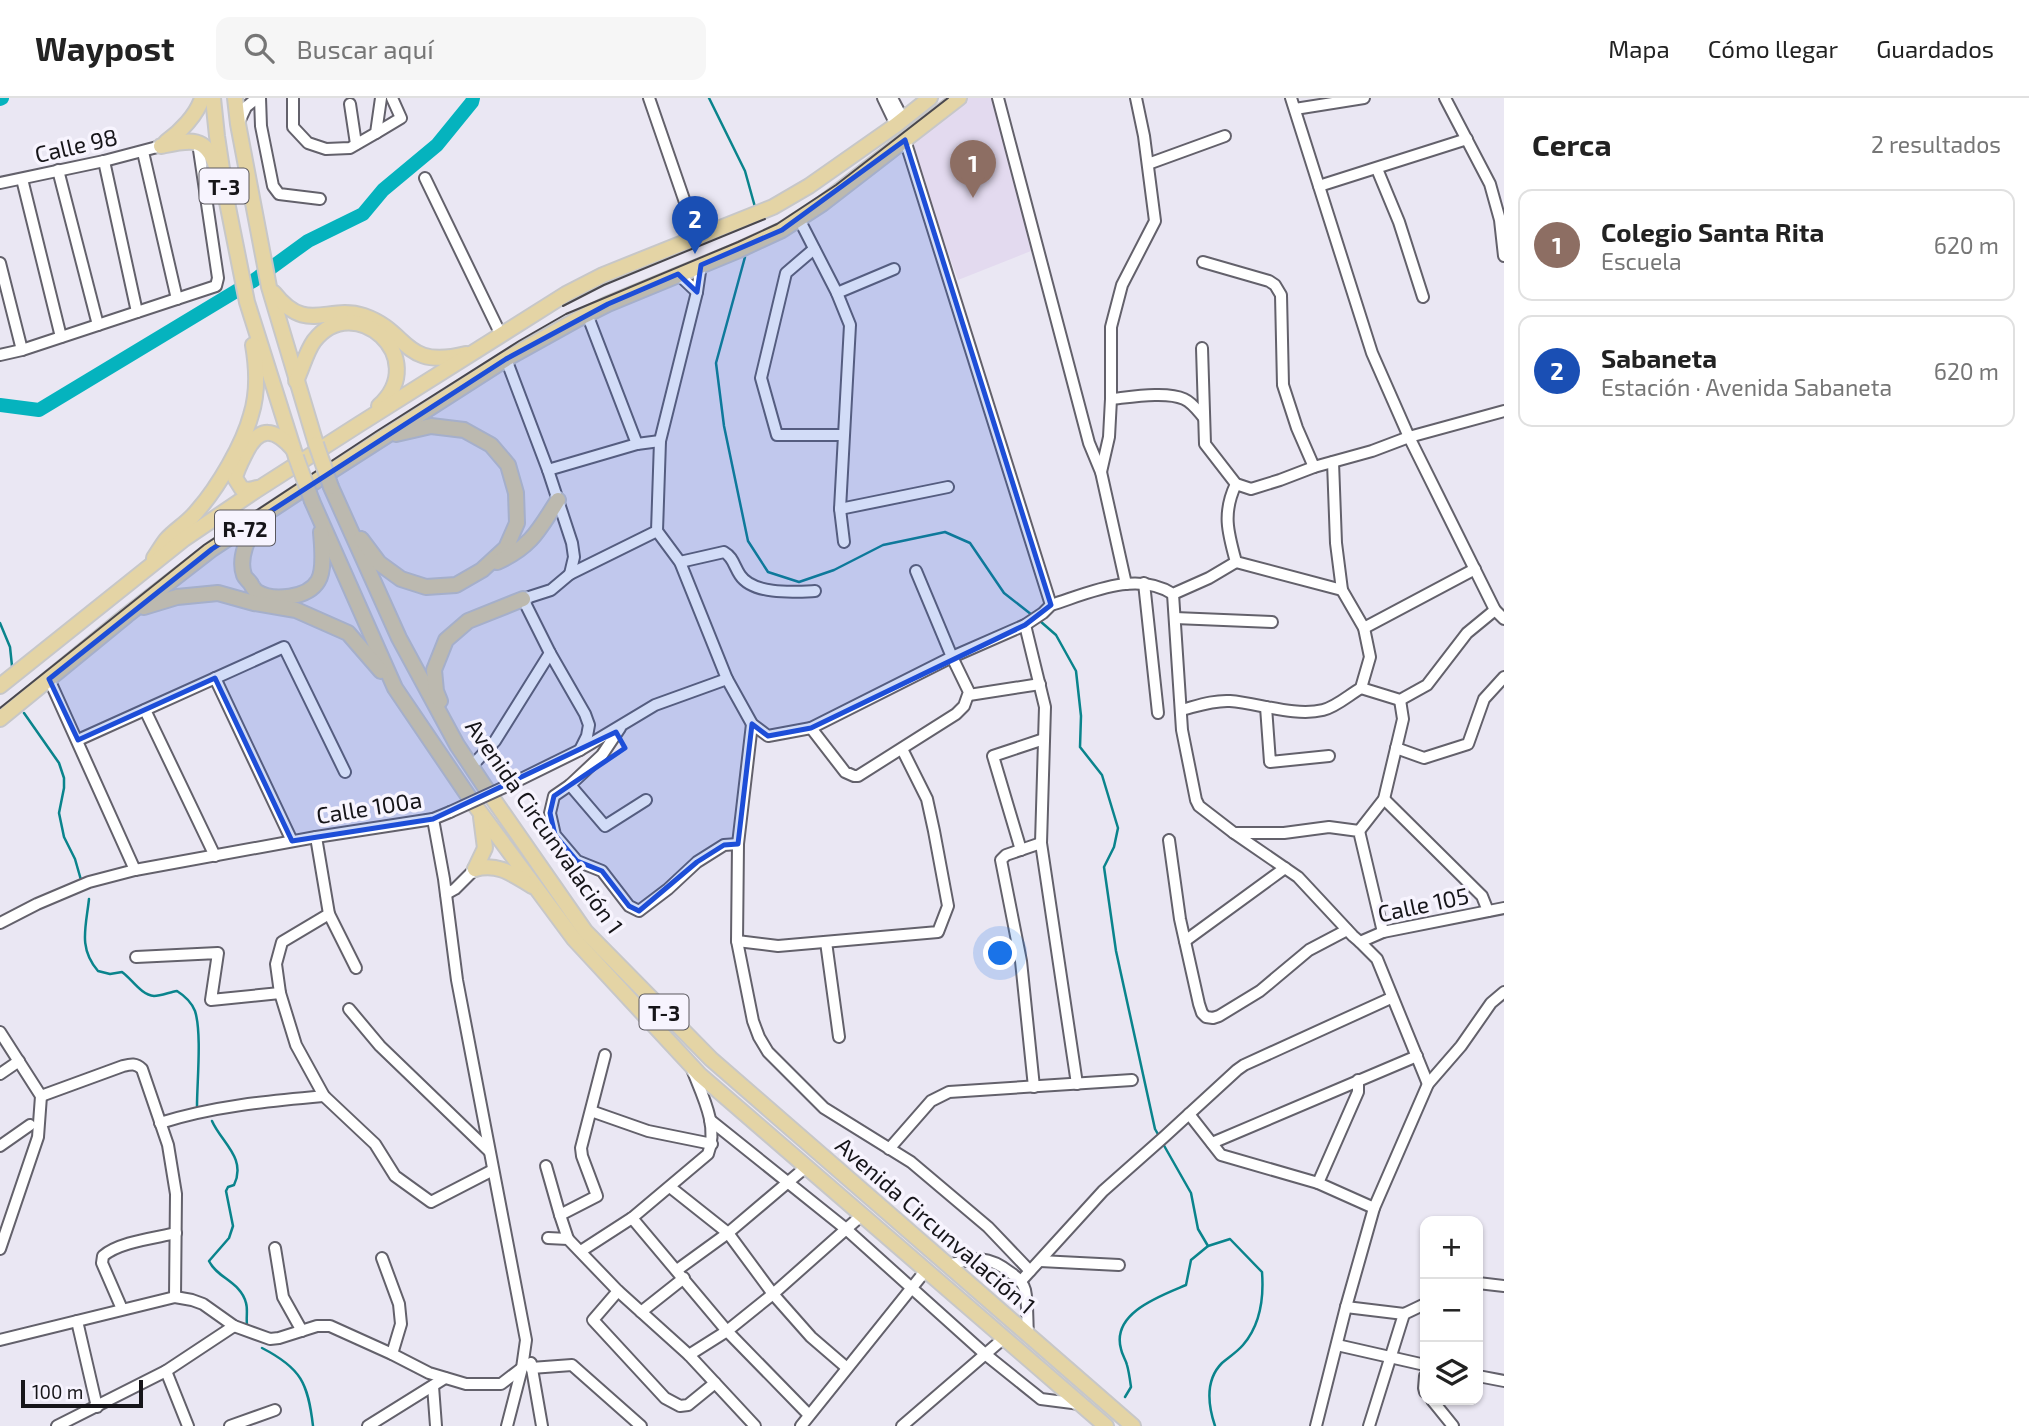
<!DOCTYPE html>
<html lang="es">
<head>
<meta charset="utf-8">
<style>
	:root { --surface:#fff; --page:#f6f6f6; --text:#222; --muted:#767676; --line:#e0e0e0; --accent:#2563eb }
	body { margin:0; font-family:"Exo 2",sans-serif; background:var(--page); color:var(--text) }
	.controls { position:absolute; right:21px; bottom:21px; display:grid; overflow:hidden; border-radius:14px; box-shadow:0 2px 5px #0004 }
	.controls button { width:63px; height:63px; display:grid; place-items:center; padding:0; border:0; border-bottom:2px solid var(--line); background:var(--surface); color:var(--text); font:35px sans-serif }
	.scale { position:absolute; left:21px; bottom:18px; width:122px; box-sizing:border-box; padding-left:7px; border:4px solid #161519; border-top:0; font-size:19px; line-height:24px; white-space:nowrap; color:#161519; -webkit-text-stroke:5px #f7f4fe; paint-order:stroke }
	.you { position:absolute; left:1001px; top:856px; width:24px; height:24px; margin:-18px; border:5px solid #fff; border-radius:50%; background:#1a73e8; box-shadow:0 0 0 10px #1a73e833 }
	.badge { display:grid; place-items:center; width:46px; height:46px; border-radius:50%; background:var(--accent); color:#fff; font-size:23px; font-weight:700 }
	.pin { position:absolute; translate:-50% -58px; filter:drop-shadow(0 2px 4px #0008) }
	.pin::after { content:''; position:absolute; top:37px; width:24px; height:21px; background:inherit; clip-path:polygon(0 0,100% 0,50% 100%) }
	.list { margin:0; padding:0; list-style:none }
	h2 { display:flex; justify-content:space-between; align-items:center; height:91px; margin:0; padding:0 28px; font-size:30px }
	h2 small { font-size:23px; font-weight:400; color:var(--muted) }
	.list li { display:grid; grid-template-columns:46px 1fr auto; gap:21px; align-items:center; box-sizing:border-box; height:112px; margin:0 14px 14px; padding:0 14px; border:2px solid var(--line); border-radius:14px }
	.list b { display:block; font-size:26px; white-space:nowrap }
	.list p { margin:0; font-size:23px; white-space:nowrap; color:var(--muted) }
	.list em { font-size:23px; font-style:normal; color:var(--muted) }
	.icon { flex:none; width:38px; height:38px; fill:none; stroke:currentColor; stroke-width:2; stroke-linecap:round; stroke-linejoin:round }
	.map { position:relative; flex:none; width:1504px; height:1328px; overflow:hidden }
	header { display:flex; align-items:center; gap:42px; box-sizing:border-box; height:98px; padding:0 35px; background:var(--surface); border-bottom:2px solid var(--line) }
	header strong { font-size:33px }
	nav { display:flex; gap:38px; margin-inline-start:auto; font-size:24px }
	.search { width:490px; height:63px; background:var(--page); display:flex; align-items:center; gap:18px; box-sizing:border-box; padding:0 24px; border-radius:14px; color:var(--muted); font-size:26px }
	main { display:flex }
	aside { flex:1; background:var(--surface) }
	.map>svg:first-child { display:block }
	.education { fill:#e3daef }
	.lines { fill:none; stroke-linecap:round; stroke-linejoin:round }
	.stream { stroke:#0a848c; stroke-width:2.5 }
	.river { stroke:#05b3be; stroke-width:14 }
	.minor-casing { stroke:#63616b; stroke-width:14 }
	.major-casing { stroke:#c7c7c8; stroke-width:18 }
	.minor { stroke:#fff; stroke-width:10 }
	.major { stroke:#e4d4a5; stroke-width:14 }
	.tram { stroke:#49474d; stroke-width:2 }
	.minor-bridge-casing { stroke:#63616b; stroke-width:14; stroke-linecap:butt }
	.major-bridge-casing { stroke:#c7c7c8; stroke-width:18; stroke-linecap:butt }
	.minor-bridge { stroke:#fff; stroke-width:10 }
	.major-bridge { stroke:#e4d4a5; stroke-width:14 }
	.marked { fill:#1d4ed8; fill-opacity:0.2; stroke:#1d4ed8; stroke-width:5; stroke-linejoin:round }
	.labels { text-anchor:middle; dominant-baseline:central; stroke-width:7; stroke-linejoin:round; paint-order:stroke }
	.shield { fill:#f7f4fe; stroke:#5a585e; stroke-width:2 }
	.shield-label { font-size:21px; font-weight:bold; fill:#161519 }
	.street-label { font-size:23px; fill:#161519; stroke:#f7f4fe }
</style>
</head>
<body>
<header>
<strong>Waypost</strong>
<div class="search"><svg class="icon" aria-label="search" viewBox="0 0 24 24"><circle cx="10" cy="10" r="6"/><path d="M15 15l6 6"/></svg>Buscar aquí</div>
<nav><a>Mapa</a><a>Cómo llegar</a><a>Guardados</a></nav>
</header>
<main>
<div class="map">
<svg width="1504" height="1328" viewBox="0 0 1504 1328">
	<rect width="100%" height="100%" fill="#eae7f3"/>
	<path class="education" d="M968 0H993L1031 153 958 182 909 47Z"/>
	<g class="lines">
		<g class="stream">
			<path d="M709 0 745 73 755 109"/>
			<path d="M745 159 716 265 724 328 748 443 768 474 799 484 834 472 883 447 945 434 970 445 1004 495 1032 517"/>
			<path d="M1040 523 1056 537 1076 573 1081 618 1080 649 1102 677 1118 730 1114 749 1104 769 1116 853 1155 1031 1159 1038"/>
			<path d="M0 525 10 549 12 568"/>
			<path d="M24 615 59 665 64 680V690L59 715 64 739 75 761 81 782"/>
			<path d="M89 801C86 829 78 850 98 873L110 876 122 874C132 881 141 897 154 898 161 898 170 894 177 893 185 898 191 903 195 913 202 935 197 984 197 1008"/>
			<path d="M212 1023C221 1044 247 1060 234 1087L228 1089 226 1093 233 1128 229 1140 209 1163C217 1180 241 1184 246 1205 248 1211 246 1220 247 1227"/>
			<path d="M1162 1044 1191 1095 1198 1131 1208 1148 1230 1141 1262 1174C1264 1200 1261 1226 1243 1247 1237 1254 1229 1259 1222 1265 1205 1282 1208 1307 1215 1328"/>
			<path d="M262 1250C301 1270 308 1285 313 1328"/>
			<path d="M1125 1299 1131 1289C1130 1282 1129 1274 1127 1267 1126 1262 1122 1257 1121 1251 1111 1215 1160 1198 1186 1187L1191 1162 1208 1148"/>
		</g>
		<g class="river">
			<path d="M0 1 2 0"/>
			<path d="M0 307 39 312 253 183 308 143 363 116 383 92 437 47 472 4 473 0"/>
		</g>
		<defs>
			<g id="minor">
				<path d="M260 0 261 28 273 88 279 96 320 101"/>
				<path d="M293 0V29L308 45 326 51 350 50 376 35 381 0"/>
				<path d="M649 0 697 139"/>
				<path d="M883 0 896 27"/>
				<path d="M892 0 903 21"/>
				<path d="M998 0 1089 345 1101 374 1126 486"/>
				<path d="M1291 0 1372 255 1409 339 1495 512 1504 521"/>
				<path d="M1445 0 1490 86 1500 122 1504 158"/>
				<path d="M350 6 356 46"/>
				<path d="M1295 11 1364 0"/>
				<path d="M238 26 246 9 257 0"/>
				<path d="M376 35 401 20 392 0"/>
				<path d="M905 42 1051 507"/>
				<path d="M143 54 177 201"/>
				<path d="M104 63 137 214"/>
				<path d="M1148 66 1225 38"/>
				<path d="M1377 71 1399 124 1423 199"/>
				<path d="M58 72 98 227"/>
				<path d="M425 80 501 237"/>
				<path d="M22 81 61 239"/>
				<path d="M0 85 104 63 161 48"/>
				<path d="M1319 88 1467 41"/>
				<path d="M799 121 837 195 850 227 840 411 844 444"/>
				<path d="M814 151 786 175 761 280 777 337H843"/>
				<path d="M1203 164 1269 183 1275 187 1281 197 1283 287 1297 330 1314 369"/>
				<path d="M0 165 22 252"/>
				<path d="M678 176 697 194 701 167"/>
				<path d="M837 195 894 171"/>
				<path d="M587 216 637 346"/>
				<path d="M1202 250 1205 346 1236 386 1251 391 1280 382 1314 369 1372 353 1409 339 1504 313"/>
				<path d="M0 257 22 252 216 188 218 180 198 45"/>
				<path d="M506 261 548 372 572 445 574 459 570 476"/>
				<path d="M1111 301C1131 299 1167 293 1184 301 1193 305 1198 313 1204 320"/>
				<path d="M548 372 637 346 660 343"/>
				<path d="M1101 374 1109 339 1111 301V229L1122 187 1155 123 1144 38 1136 0"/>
				<path d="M1236 386C1222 415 1228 435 1236 464L1342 492"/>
				<path d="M840 411 948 389"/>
				<path d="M657 433 680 464 727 581 752 626 768 638 811 630 952 559 1025 527 1043 515 1051 507C1089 495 1136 472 1173 496L1209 480 1236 464"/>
				<path d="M680 464 724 454C733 459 734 468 740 477 753 497 794 494 815 493"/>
				<path d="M1144 485 1158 615"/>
				<path d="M1173 496 1182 632 1196 702 1199 708 1234 735 1298 779 1353 838 1360 844 1383 834 1504 810"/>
				<path d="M1175 520 1272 524"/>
				<path d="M1025 527 1045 609 1041 745 1077 986"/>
				<path d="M1364 530 1475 471"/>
				<path d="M215 580 292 743"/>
				<path d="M49 581 135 772"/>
				<path d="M1361 590 1400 602 1427 587 1467 535 1495 512"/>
				<path d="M969 597 1040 586"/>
				<path d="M1266 609 1270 664 1329 658"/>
				<path d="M145 612 215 758"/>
				<path d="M1181 612C1197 608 1213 602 1230 603 1258 605 1295 619 1323 612 1336 609 1349 597 1361 590L1370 559 1364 530 1342 492 1336 445 1333 364"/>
				<path d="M752 626 738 746 737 843 753 923 759 939 768 954 824 1010 911 1064 988 1129 1030 1173"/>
				<path d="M620 630 602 657 570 687 605 728 646 702"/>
				<path d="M811 630 845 674 854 678H858L956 616 964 608 969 594 952 559 916 473"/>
				<path d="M78 642 284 549 345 674"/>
				<path d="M1396 650 1424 660 1468 646 1484 601 1504 579"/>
				<path d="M580 652 587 638 589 627 585 616 550 555 523 501 551 492 570 476 657 433 660 343 697 194"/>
				<path d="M471 669 495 643 550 555"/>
				<path d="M511 686 580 652 655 607 727 581"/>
				<path d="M570 687 554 698 550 715 555 737 577 763 602 773 629 808 639 813 668 791 697 764 724 747 738 746"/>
				<path d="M1384 701 1482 798 1488 813"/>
				<path d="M433 721 444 781 457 882 526 1242 522 1270 507 1328"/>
				<path d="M1359 733 1384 701 1403 621 1400 602"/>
				<path d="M1234 735H1284L1329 729 1359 733 1383 834"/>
				<path d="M316 739 329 816 282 844 276 866 280 895 296 947 324 998 375 1046 395 1078 431 1104 493 1072"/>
				<path d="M1169 742 1180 821 1199 906 1202 915 1206 919 1213 920 1219 918 1260 893 1309 852 1347 832"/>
				<path d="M1021 752 993 658 1044 641"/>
				<path d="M446 796 455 791 475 771"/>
				<path d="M329 816 356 870"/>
				<path d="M0 825 37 806 89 784 135 772 316 739 433 721 450 714"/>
				<path d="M737 843 778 848 938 834 948 808 934 733 927 701 902 651"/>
				<path d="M1185 843 1285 770"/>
				<path d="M826 844 839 939"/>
				<path d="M1360 844 1377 861 1428 986"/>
				<path d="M136 859 218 855 211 902 280 895"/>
				<path d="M349 911 380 948 489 1053"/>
				<path d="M0 934 41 998 38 1039 0 1151"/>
				<path d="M0 976 19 963"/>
				<path d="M1034 989 1021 863 1001 762 1006 757 1041 745"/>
				<path d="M41 998 123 968C131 966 136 965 142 971L168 1047 176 1096 175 1199"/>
				<path d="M591 1013 648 1033 712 1046"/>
				<path d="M1189 1016 1221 1057 1318 1085 1374 1110"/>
				<path d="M710 1022 846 1131 985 1256 1041 1301 1080 1306"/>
				<path d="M160 1025C213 1008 269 1003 324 998"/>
				<path d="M1212 1045 1417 958"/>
				<path d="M0 1048 30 1027"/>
				<path d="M889 1051 931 1003 949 994 1132 982"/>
				<path d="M546 1068 560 1117 597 1098 582 1058 581 1050 605 957"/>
				<path d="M1318 1085 1358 994V982"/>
				<path d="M670 1089 728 1135 773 1196 811 1239 847 1270"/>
				<path d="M560 1117 568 1141"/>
				<path d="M632 1120 727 1233 809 1317"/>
				<path d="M548 1140 568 1141 618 1193 689 1257 755 1328"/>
				<path d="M275 1150 283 1199 302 1233"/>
				<path d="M581 1153 632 1120 708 1056C719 1028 702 997 692 971"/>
				<path d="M382 1160 399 1206 401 1226 392 1256"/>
				<path d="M1040 1163 1119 1167"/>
				<path d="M948 1167C975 1159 988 1157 1011 1175 1017 1179 1023 1184 1025 1192 1028 1206 1027 1222 1028 1237"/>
				<path d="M677 1172 728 1135 806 1069"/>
				<path d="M1021 1183 1103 1093 1164 1039 1237 972 1244 967 1391 900"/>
				<path d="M1478 1185 1504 1188"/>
				<path d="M618 1193 593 1222 665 1300 680 1308 688 1307 715 1285"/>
				<path d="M1346 1209 1404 1216 1425 1206"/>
				<path d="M122 1211 102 1165 103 1158C119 1144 155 1140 176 1135"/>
				<path d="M641 1214 684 1180"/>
				<path d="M77 1223 97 1309"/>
				<path d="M0 1242 175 1199 192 1202 203 1206 234 1228 270 1241 279 1240 317 1228H330L392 1256 429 1275 466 1286H501L522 1270"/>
				<path d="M1337 1247 1425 1267"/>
				<path d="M689 1257 727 1233 773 1196 862 1117"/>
				<path d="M531 1265 542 1328"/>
				<path d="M531 1270 572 1267 641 1328"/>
				<path d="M166 1273 188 1328"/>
				<path d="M1425 1278 1424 1290 1425 1294"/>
				<path d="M1478 1278 1504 1283"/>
				<path d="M433 1288 436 1328"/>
				<path d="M1432 1302 1453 1328"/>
				<path d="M57 1328 166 1273 234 1228"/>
				<path d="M230 1328 275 1312"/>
				<path d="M368 1328 445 1280"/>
				<path d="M801 1328 926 1172"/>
				<path d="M902 1328 1004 1240"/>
				<path d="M1316 1328 1346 1209 1374 1110 1428 986 1461 948 1491 905 1504 894"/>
				<path d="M1369 1328 1404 1216"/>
			</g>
			<g id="major">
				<path d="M213 0 217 38 227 104 247 204 296 359"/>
				<path d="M235 0 238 26 269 189 316 346"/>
				<path d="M166 44C180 34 197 17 202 0"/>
				<path d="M161 48C189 42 206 37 216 68"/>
				<path d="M274 195C307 237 327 206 364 218 410 234 402 272 466 256"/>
				<path d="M296 283C302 271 306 254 314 243 354 191 432 260 379 308"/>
				<path d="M331 389 399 540 457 647 489 695 585 833 711 961 1133 1328"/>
				<path d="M257 390 250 392 242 391 235 380C237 371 242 362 246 354 260 327 275 331 293 351"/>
				<path d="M312 403 395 590 471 702 574 841 700 977 1106 1328"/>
				<path d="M258 425C248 438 238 460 244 477 245 480 249 483 251 486 251 487 256 494 257 494 273 504 308 500 318 483 325 472 322 447 321 434"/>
				<path d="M361 441 379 465 401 481 426 489 456 487 482 472 506 450 517 425 516 395 508 367 491 347 464 332 431 328 396 336"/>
				<path d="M154 460C158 454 162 447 166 442 176 431 189 424 198 412 218 389 243 347 251 317 258 295 257 270 253 247"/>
				<path d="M497 464C531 449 539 432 558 402"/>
				<path d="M144 509 177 499 218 495 254 505 296 512 348 535 381 573"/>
				<path d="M0 588 184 441 255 393 358 327 566 196 603 177 773 109 809 88 896 27 930 0"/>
				<path d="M440 603 436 593 434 572 446 542 468 523 523 501"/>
				<path d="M0 621 127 517 212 451 294 397 506 261 578 221 608 206 739 152 782 132 822 106 959 0"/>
				<path d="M475 771C499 765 512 776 532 788"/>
				<path d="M475 771 485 750 481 719"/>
			</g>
		</defs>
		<use href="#minor" class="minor-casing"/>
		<use href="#major" class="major-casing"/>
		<use href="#minor" class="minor"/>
		<use href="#major" class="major"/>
		<g class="tram">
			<path d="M563 208 604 187 765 121"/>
			<path d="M0 610 204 447 377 333 519 243 566 216 738 144 777 126 836 87 948 0"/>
		</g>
		<defs>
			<path id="minor-bridge" d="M450 714 511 686"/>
			<g id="major-bridge">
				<path d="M316 346 331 389"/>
				<path d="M296 359 312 403"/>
			</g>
		</defs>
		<use href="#minor-bridge" class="minor-bridge-casing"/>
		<use href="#major-bridge" class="major-bridge-casing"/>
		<use href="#minor-bridge" class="minor-bridge"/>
		<use href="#major-bridge" class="major-bridge"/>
	</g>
	<path class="marked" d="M905 42 1051 507 1025 527 811 630 768 638 752 626 738 746 724 747 697 764 639 813 629 808 602 773 577 763 555 737 550 715 554 698 625 650 616 634 433 721 292 743 215 580 78 642 49 581 212 451 506 261 608 206 678 176 697 194 701 167 782 132Z"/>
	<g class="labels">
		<g class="shield">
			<rect x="199.5" y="70.5" width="49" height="35" rx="5"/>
			<rect x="215" y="412.5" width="60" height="35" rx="5"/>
			<rect x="639.5" y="896.5" width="49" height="35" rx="5"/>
		</g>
		<g class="shield-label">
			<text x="224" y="88">T-3</text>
			<text x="245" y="430">R-72</text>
			<text x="664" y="914">T-3</text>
		</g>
		<g class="street-label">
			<text transform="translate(76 47) rotate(-13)">Calle 98</text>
			<text transform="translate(369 709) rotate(-9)">Calle 100a</text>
			<text transform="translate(545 728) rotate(55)">Avenida Circunvalación 1</text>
			<text transform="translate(1423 806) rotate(-12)">Calle 105</text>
			<text transform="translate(936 1127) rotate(41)">Avenida Circunvalación 1</text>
		</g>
	</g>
</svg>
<div class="controls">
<button>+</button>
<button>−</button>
<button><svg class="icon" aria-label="layers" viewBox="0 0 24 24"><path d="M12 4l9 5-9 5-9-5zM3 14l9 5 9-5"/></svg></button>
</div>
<div class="scale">100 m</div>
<div class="you"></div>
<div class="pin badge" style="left:973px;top:100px;background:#8d6e63">1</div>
<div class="pin badge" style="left:695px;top:156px;background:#1a4fb4">2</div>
</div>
<aside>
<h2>Cerca<small>2 resultados</small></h2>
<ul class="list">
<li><span class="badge" style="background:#8d6e63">1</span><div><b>Colegio Santa Rita</b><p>Escuela</p></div><em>620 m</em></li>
<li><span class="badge" style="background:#1a4fb4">2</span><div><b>Sabaneta</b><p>Estación · Avenida Sabaneta</p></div><em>620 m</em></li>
</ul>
</aside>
</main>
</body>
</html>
